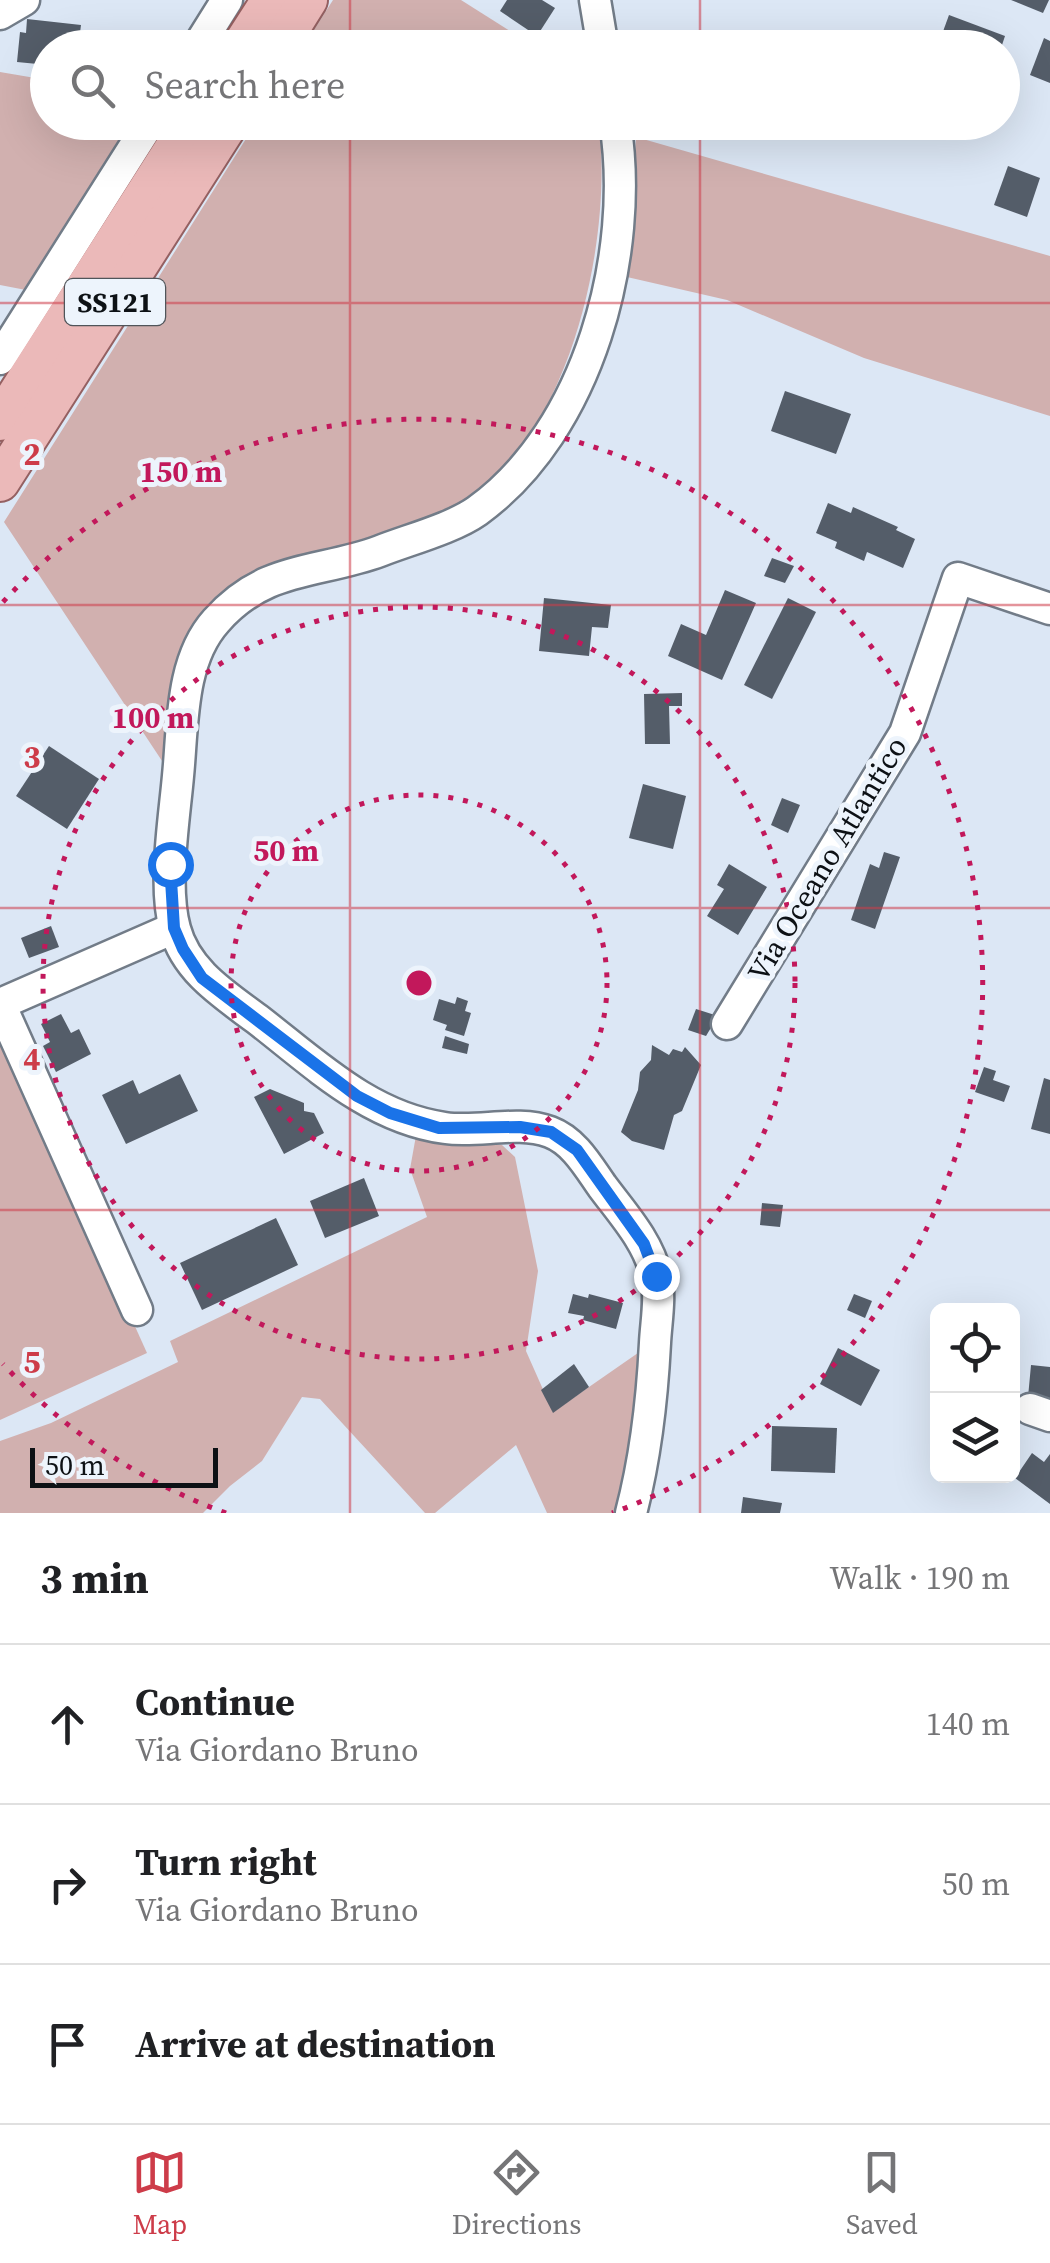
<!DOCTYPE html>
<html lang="en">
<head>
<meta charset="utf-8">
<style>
	:root { --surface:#fff; --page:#f6f6f6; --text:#202124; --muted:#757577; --line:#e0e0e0; --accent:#cd3c49 }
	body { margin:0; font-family:"Source Serif 4",serif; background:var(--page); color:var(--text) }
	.controls { position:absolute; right:30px; bottom:30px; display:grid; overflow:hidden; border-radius:15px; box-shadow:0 10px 40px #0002 }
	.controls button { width:90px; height:90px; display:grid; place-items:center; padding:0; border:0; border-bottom:2px solid var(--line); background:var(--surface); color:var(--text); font:50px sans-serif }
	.scale { position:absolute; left:30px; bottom:25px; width:188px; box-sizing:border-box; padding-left:10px; border:5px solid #0d1115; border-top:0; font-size:28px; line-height:35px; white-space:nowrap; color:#0d1115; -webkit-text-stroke:8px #edf4fc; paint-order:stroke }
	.stop { position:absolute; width:30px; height:30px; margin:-22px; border:8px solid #1a73e8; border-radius:50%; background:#fff }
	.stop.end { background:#1a73e8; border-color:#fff; box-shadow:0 2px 10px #0008 }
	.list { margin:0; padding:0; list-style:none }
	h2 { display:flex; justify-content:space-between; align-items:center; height:130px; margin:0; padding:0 40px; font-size:42px }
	h2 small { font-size:32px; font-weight:400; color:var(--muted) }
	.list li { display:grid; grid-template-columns:65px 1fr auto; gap:30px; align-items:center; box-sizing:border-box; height:160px; padding:0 40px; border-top:2px solid var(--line) }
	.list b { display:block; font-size:38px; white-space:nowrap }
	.list p { margin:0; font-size:32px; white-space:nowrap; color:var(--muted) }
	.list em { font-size:32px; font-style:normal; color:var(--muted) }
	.icon { flex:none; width:55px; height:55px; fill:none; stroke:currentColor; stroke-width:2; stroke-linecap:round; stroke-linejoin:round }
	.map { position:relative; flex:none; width:1050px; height:1513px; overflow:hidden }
	.search { position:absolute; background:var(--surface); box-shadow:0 10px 40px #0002; left:30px; right:30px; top:30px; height:110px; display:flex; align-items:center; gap:25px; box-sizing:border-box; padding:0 35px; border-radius:55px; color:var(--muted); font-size:38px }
	.sheet { height:610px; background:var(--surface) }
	nav { display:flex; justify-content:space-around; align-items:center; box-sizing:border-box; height:140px; border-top:2px solid var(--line); background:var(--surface); font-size:28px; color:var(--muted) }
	nav a { display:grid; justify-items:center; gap:5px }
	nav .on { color:var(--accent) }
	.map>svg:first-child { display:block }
	.green { fill:#d1b0af }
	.building { fill:#545d69 }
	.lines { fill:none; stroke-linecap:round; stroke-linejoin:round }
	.minor-casing { stroke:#727c88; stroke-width:35 }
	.major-casing { stroke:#946061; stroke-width:42 }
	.minor { stroke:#fff; stroke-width:30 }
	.major { stroke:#ebb9b9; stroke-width:38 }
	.route { stroke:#1a73e8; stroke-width:12 }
	.grid { fill:none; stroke:#cd3c49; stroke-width:2.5; stroke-opacity:0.55 }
	.ring { fill:none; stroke:#c2185b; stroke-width:5; stroke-dasharray:5 10 }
	.labels { text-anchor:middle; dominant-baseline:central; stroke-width:10; stroke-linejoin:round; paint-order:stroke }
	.shield { fill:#edf4fc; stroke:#50555a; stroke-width:2.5 }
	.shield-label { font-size:28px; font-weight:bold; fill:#0d1115 }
	.street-label { font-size:30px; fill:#0d1115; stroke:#edf4fc }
	.grid-label { font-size:32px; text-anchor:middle; font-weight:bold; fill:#cd3c49; stroke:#edf4fc; stroke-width:10; stroke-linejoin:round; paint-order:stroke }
	.centre { fill:#c2185b; stroke:#edf4fc; stroke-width:5 }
	.ring-label { font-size:30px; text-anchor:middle; font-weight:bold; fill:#c2185b; stroke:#edf4fc; stroke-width:10; stroke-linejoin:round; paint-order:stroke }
</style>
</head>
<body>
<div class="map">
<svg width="1050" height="1513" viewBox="0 0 1050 1513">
	<rect width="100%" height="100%" fill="#dce7f5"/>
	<g class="green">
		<path d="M333 0H461L535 47H303Z"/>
		<path d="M0 72 47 80 48 122 130 123 26 290 0 285Z"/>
		<path d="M256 123H599C613 242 571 432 465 503 446 515 389 538 367 543 326 553 287 555 251 578 245 581 236 585 232 591 224 604 220 626 214 641 199 684 183 727 168 770L4 522Z"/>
		<path d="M636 137 1050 256V416L864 358 727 300 627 277Z"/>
		<path d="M0 1027 147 1353 0 1420Z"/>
		<path d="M417 1130 449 1140 502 1145 515 1157 538 1271 526 1351 553 1412 648 1346 620 1513H547L516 1445 435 1513H425L320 1399 302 1397 262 1461 230 1486 203 1513H0V1441L51 1423 178 1362 170 1341 427 1217 410 1169Z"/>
	</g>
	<g class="building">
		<path d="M507 0H542L555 8 537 36 500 11Z"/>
		<path d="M1011 0H1049L1043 13Z"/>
		<path d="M949 15 1005 36 1001 48H937Z"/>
		<path d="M27 19 81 25 78 48H48V65L17 62 20 32 26 33Z"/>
		<path d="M1044 38 1050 41V83L1030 75Z"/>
		<path d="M1008 166 1040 178 1027 217 994 205Z"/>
		<path d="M785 391 851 414 836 454 771 431Z"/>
		<path d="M828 503 851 513 853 507 898 527 896 530 915 539 903 568 867 552 864 561 835 548 837 542 816 533Z"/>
		<path d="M772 558 794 566 785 583 764 576Z"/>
		<path d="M725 590 756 603 722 680 668 656 681 624 706 635Z"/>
		<path d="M544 598 611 605 608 628 592 627 589 656 539 651Z"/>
		<path d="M788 598 816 612 772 699 744 685Z"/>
		<path d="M682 693V706H669L670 744H645L644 694Z"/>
		<path d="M49 746 99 779 67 829 16 796Z"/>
		<path d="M643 784 686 796 673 849 629 838Z"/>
		<path d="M782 798 800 805 788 833 771 825Z"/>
		<path d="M884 852 900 857 875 929 851 920 870 864 879 868Z"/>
		<path d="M729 864 767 887 738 935 707 916 724 889 717 885Z"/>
		<path d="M51 926 59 947 29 958 21 938Z"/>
		<path d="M457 997 468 1001 465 1011 471 1013 464 1036 445 1030 447 1025 433 1020 439 999 455 1004Z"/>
		<path d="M696 1009 718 1016 706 1036 688 1030Z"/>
		<path d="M61 1014 71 1033 79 1029 91 1054 56 1072 43 1046 50 1042 41 1024Z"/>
		<path d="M445 1036 469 1044 467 1054 442 1048Z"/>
		<path d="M652 1045 669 1055 673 1049 682 1052 685 1047 701 1065 682 1111 674 1115 664 1150 632 1141 621 1132 638 1090 640 1072 651 1060Z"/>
		<path d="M984 1067 996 1071 993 1080 1010 1086 1004 1102 975 1092Z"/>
		<path d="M180 1074 198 1111 126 1144 102 1095 133 1080 139 1094Z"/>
		<path d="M1044 1078 1050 1080V1134L1031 1129Z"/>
		<path d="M270 1089 304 1103V1111L314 1113 324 1133 284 1154 254 1097Z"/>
		<path d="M364 1178 379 1216 325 1238 310 1201Z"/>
		<path d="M762 1203 783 1205 780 1227 760 1225Z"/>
		<path d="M276 1218 298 1265 202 1310 180 1263Z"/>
		<path d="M573 1294 588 1298 589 1294 623 1303 616 1329 583 1320 584 1316 568 1313Z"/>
		<path d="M854 1294 872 1301 865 1318 847 1310Z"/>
		<path d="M838 1348 880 1370 861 1406 820 1384Z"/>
		<path d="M574 1364 589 1387 553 1413 541 1390Z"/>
		<path d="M1031 1365 1050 1367V1399L1028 1397Z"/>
		<path d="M772 1426 837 1428 835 1473 771 1471Z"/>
		<path d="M1032 1453 1044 1462 1050 1454V1504L1015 1478Z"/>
		<path d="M743 1497 782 1503 780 1513H741Z"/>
	</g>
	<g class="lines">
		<defs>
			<g id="minor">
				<path d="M595 0 603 48"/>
				<path d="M0 14 24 0"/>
				<path d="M197 48 227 0"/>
				<path d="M615 122C636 254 589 430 477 511 453 528 408 540 380 551 318 574 265 565 216 621 180 661 183 726 178 776 174 821 163 886 175 929 186 971 225 995 257 1019 314 1063 370 1118 445 1128 479 1133 517 1120 550 1132 574 1141 588 1166 602 1186 622 1213 649 1242 656 1276 661 1297 656 1322 655 1343 652 1402 646 1456 631 1513"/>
				<path d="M0 359 150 122"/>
				<path d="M0 1004 137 1310"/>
				<path d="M0 1004 174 928"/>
				<path d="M727 1024 905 733 958 578 1050 609"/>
				<path d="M1030 1409 1050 1416"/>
			</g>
			<g id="major">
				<path d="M240 48 271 0"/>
				<path d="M278 48 308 0"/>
				<path d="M0 421 191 122"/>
				<path d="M0 482 230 122"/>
			</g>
		</defs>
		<use href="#minor" class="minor-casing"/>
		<use href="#major" class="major-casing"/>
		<use href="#minor" class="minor"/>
		<use href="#major" class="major"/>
	</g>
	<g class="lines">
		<path class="route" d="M170 864 174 928 183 949 202 978 357 1096 390 1113 439 1128 520 1127 551 1132 577 1150 644 1244 656 1276"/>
	</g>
	<path class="grid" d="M350 0V48M700 0V48M350 122V1513M700 122V1513M0 303H1050M0 605H1050M0 908H1050M0 1210H1050"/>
	<g class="ring">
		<circle cx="419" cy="983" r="188"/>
		<circle cx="419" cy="983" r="376"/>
		<path d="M226 1513A564 564 0 0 1 3 1364M3 602A564 564 0 1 1 612 1513"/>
	</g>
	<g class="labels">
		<rect class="shield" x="65" y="279" width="100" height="46" rx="8"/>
		<g class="shield-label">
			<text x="115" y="302">SS121</text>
		</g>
		<g class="street-label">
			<text transform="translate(827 859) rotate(-59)">Via Oceano Atlantico</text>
		</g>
	</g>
	<g class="grid-label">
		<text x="32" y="465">2</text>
		<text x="32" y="768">3</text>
		<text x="32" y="1070">4</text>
		<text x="32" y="1373">5</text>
	</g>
	<circle cx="419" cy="983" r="15" class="centre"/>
	<g class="ring-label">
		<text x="181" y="482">150 m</text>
		<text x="153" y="728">100 m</text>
		<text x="286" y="861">50 m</text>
	</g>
</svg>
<div class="controls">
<button><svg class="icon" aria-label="locate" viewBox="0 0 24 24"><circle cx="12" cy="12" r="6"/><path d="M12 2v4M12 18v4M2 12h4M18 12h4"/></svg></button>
<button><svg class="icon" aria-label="layers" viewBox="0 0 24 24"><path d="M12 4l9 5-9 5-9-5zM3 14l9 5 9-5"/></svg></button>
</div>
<div class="scale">50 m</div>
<div class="stop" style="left:170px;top:864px"></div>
<div class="stop end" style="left:656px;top:1276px"></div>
<div class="search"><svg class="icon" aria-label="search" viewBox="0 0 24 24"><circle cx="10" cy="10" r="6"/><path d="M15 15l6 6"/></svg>Search here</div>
</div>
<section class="sheet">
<h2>3 min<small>Walk · 190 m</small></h2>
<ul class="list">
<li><svg class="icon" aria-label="ahead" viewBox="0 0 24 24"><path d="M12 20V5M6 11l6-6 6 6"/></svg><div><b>Continue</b><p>Via Giordano Bruno</p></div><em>140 m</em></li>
<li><svg class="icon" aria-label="right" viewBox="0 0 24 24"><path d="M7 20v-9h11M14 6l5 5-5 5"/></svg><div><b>Turn right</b><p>Via Giordano Bruno</p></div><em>50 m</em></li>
<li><svg class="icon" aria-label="arrive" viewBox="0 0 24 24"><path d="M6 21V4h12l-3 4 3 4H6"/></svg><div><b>Arrive at destination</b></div></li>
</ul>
</section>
<nav>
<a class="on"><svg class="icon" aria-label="map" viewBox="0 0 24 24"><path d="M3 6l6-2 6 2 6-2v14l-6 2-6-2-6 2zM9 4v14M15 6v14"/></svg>Map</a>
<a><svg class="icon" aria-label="directions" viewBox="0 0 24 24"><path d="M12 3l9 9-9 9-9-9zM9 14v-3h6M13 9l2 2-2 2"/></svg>Directions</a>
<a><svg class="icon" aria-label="saved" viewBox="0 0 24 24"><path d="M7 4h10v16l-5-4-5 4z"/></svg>Saved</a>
</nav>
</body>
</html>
